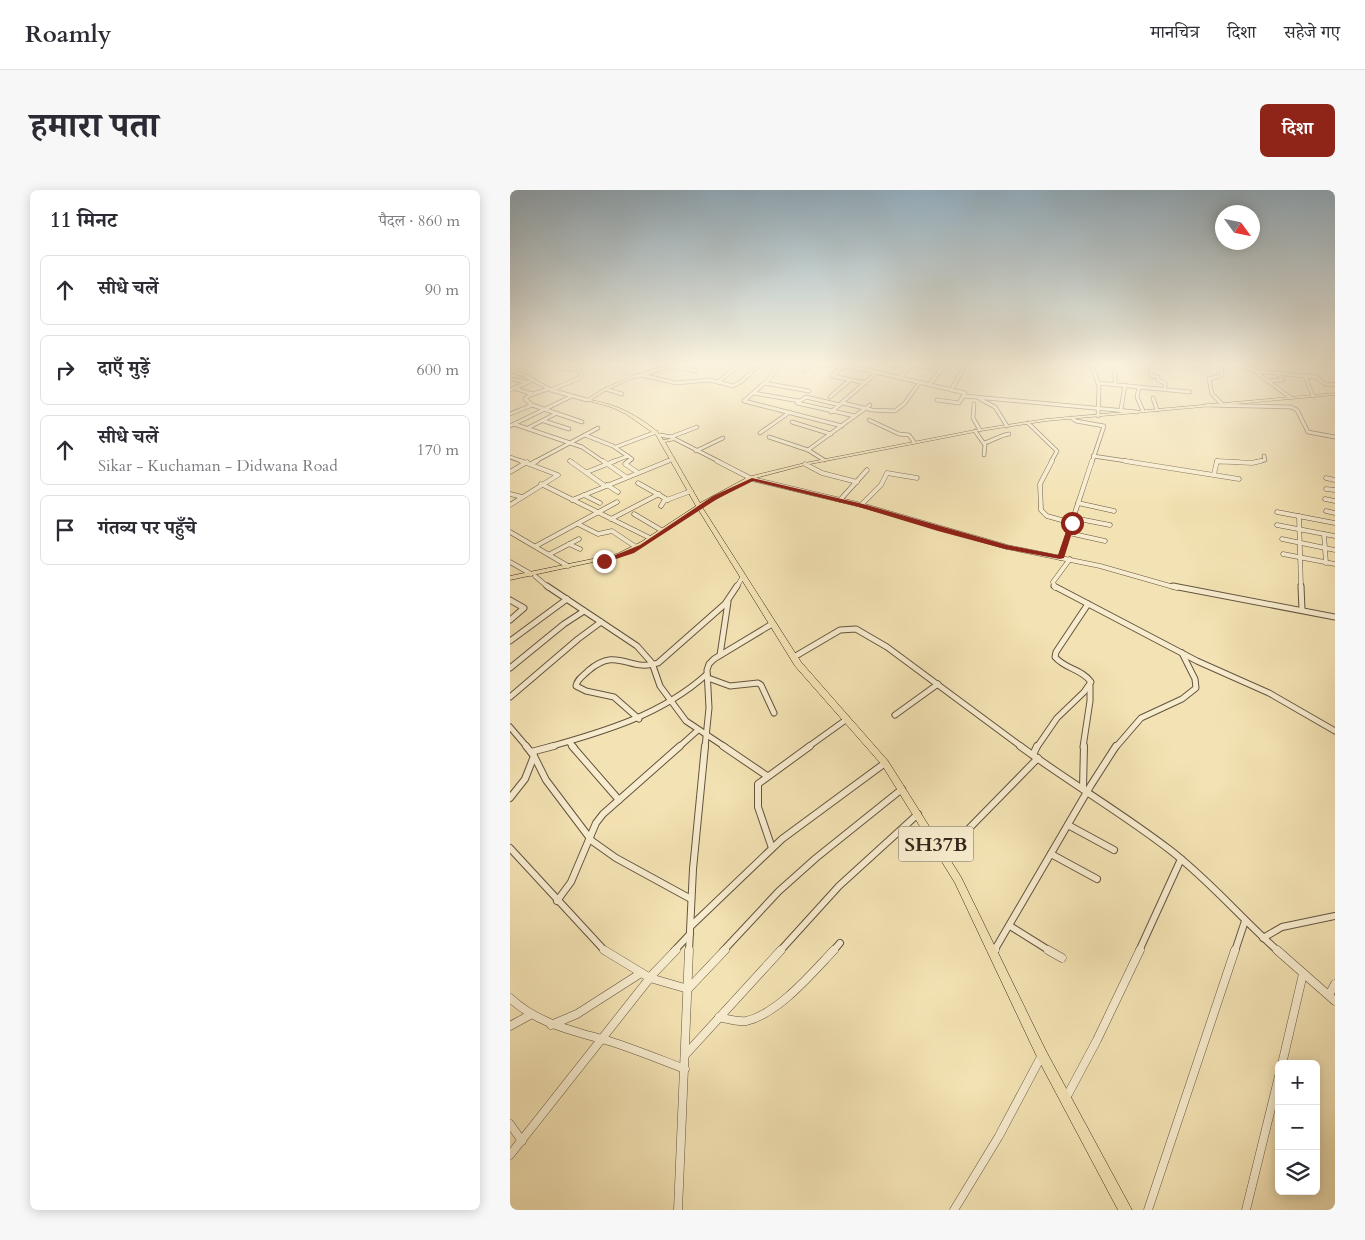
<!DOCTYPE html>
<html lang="hi">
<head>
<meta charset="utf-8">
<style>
	:root { --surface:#fff; --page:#f7f7f7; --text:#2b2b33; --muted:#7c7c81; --line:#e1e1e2; --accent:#8f2418 }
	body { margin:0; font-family:Cardo,"Noto Serif Devanagari",serif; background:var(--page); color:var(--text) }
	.controls { position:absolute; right:15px; bottom:15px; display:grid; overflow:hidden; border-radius:8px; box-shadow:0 2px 12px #0003 }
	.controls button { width:45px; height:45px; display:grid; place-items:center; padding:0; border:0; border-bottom:1px solid var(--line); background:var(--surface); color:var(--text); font:25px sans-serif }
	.compass { position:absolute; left:705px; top:15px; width:45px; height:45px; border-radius:50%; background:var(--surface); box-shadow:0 2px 12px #0003; rotate:123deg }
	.stop { position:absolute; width:15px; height:15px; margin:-11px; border:4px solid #8f2418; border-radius:50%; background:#fff }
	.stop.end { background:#8f2418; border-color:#fff; box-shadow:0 1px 5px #0008 }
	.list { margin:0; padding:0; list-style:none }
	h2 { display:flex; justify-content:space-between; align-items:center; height:65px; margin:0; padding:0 20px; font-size:21px }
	h2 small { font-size:16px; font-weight:400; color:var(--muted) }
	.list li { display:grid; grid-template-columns:32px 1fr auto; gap:15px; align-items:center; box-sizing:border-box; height:70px; margin:0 10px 10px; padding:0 10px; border:1px solid var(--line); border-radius:8px }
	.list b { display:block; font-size:19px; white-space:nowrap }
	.list p { margin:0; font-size:16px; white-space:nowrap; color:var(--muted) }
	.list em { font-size:16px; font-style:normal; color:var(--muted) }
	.icon { flex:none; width:28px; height:28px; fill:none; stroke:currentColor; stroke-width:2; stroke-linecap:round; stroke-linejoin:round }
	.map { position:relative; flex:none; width:825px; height:1020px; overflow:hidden; border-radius:8px }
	header { display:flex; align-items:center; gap:30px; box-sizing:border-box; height:70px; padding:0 25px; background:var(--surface); border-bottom:1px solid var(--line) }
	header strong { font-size:24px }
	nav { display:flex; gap:28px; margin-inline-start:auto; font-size:18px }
	.intro { display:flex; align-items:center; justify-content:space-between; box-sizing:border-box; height:120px; padding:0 30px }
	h1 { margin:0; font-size:35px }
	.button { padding:12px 22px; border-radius:8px; background:var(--accent); color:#fff; font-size:18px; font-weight:700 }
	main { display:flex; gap:30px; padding:0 30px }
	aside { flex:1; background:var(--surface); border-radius:8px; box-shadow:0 2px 12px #0003 }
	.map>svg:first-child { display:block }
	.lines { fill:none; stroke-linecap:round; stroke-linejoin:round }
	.minor-far4-casing { stroke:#645440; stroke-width:4.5 }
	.minor-far3-casing { stroke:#645440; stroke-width:5 }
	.minor-far2-casing { stroke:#645440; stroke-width:7 }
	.minor-far1-casing { stroke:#645440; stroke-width:8 }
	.minor-casing { stroke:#645440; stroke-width:9 }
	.primary-casing { stroke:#35251a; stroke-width:1 }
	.minor-far4 { stroke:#f7ecce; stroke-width:3 }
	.minor-far3 { stroke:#f7ecce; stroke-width:4 }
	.minor-far2 { stroke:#f7ecce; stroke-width:5 }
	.minor-far1 { stroke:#f7ecce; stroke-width:6 }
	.minor { stroke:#f7ecce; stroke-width:8 }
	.primary { fill:#f3e2b3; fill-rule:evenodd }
	.route { fill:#8f2418 }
	.labels { text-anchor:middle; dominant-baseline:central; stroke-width:4; stroke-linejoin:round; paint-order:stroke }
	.shield { fill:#f7ecce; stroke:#6f6150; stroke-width:1 }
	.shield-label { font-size:20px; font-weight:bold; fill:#35251a }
</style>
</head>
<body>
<header>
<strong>Roamly</strong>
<nav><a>मानचित्र</a><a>दिशा</a><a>सहेजे गए</a></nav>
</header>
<div class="intro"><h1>हमारा पता</h1><a class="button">दिशा</a></div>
<main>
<aside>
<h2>11 मिनट<small>पैदल · 860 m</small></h2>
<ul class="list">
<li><svg class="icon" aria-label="ahead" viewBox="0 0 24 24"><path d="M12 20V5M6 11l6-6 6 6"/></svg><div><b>सीधे चलें</b></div><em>90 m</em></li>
<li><svg class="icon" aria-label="right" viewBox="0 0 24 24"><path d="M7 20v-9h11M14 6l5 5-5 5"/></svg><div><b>दाएँ मुड़ें</b></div><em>600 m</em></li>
<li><svg class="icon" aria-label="ahead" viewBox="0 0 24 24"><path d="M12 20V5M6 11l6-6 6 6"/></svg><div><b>सीधे चलें</b><p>Sikar - Kuchaman - Didwana Road</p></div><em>170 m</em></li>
<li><svg class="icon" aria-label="arrive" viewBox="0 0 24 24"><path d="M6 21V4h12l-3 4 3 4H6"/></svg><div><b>गंतव्य पर पहुँचे</b></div></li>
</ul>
</aside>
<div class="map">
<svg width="825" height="1020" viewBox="0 0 825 1020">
	<rect width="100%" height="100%" fill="#f3e2b3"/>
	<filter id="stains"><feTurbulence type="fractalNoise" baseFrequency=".004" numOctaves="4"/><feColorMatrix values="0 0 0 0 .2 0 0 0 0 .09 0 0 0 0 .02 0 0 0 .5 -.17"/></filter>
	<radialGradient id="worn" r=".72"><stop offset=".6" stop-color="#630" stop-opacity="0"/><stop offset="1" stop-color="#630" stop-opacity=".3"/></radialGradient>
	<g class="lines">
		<defs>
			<g id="minor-far4">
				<path d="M37 173 55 179H67"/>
				<path d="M224 173H248"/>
				<path d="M271 173 258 190 234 211 332 236"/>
				<path d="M296 173 353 179 455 203 449 213 427 210"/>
				<path d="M513 173V180"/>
				<path d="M581 173 589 196 588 226"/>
				<path d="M642 173 641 186 648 187V190L655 193V200"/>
				<path d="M712 173 711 186 699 189 702 204 712 214"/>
				<path d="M724 173 744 181 806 187 815 194 825 195"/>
				<path d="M741 173 748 184 781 208"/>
				<path d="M381 175 400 177"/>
				<path d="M402 175 432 179"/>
				<path d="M162 176 186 181"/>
				<path d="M333 177 322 186 356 193"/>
				<path d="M0 181 16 173"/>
				<path d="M2 181 14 185 41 200 77 210"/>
				<path d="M294 182 302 174"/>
				<path d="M605 182V194"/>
				<path d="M132 185 166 193 200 190 223 196 232 191 251 173"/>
				<path d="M795 186 803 206"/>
				<path d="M124 187 170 173"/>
				<path d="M389 188 403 174"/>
				<path d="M0 189 16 192"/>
				<path d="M758 191 773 190 768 184"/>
				<path d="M208 192 231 174"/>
				<path d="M254 193 299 201"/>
				<path d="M588 193 680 202"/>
				<path d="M419 195 436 173"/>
				<path d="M629 197 627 207 633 221"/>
				<path d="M4 198 22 204"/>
				<path d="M96 199 112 204"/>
				<path d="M0 200 23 190"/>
				<path d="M41 200 70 188 72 184 67 179 80 173"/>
				<path d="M441 200 457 173"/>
				<path d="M244 203 289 211"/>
				<path d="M454 206 627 222"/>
				<path d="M320 207 340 190"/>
				<path d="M643 208 647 220"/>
				<path d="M470 209 485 217 497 236"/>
				<path d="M333 213 362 220 385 221 395 213 409 193"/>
				<path d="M464 214 463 228 470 240"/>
				<path d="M22 215 15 209 20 205 38 199"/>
				<path d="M330 215 296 207 287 213 345 226"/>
				<path d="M697 215 781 217 787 220 798 242 825 247"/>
				<path d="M611 219 615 195"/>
				<path d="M321 222 366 183"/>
				<path d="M0 224 22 215 72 232"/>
				<path d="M562 228 566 231 594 236 582 272"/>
				<path d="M359 230 389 244 399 245 404 252"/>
				<path d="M34 231 59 239"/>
				<path d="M282 232 321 244"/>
				<path d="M518 233 547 261 541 272"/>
				<path d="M4 234 72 257 94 272"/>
				<path d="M0 236 60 207"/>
				<path d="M18 238 47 223"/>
				<path d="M465 241 475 255 474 265"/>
				<path d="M250 243 280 222"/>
				<path d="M75 245 103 256 122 269 117 272"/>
				<path d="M150 245 161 247 210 272"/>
				<path d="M161 247 187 237"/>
				<path d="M259 247 298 260 314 270"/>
				<path d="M474 253C483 251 490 245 499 244"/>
				<path d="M106 257 146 242"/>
				<path d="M298 260 360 215"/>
				<path d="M186 261 213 248"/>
				<path d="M583 266 623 272"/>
				<path d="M0 267 14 272"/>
				<path d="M60 271 62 272"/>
				<path d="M24 272 88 238"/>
				<path d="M102 272 118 266"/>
				<path d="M155 272 163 269"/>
				<path d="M707 272H729"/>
				<path d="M745 272 755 270 754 266"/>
			</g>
			<g id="minor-far3">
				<path d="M60 271 95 296"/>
				<path d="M93 271 116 287"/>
				<path d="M119 271 115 274 127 282"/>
				<path d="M207 271 242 289 351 315 497 357 590 376 667 398"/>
				<path d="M542 271 530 294 531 320 537 326 562 333"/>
				<path d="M615 271 729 289"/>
				<path d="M707 271 742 273 751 271"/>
				<path d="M21 274 27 271"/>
				<path d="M295 274 312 283 347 292"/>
				<path d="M0 282 17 272"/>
				<path d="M77 282 105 271"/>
				<path d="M704 284 707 271"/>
				<path d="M816 288 825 290"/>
				<path d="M128 293 158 310"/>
				<path d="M31 294 140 348"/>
				<path d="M97 295 108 302"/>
				<path d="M816 299 825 300"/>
				<path d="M0 304 12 307"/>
				<path d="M74 305 90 313"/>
				<path d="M815 309 825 311"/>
				<path d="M62 310 158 271"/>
				<path d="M330 310 357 280"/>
				<path d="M568 313 604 321"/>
				<path d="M0 315 48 285 11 271"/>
				<path d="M351 315 371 295 377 283 407 288"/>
				<path d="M151 316 154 311 181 301"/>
				<path d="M816 321 825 323"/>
				<path d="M767 322 825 333"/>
				<path d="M124 324 151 340"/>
				<path d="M789 326 791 398"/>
				<path d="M564 328 600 335"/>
				<path d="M101 329 149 304"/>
				<path d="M68 334 88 344 102 341 126 357"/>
				<path d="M767 335 825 346"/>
				<path d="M0 342 58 376"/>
				<path d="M559 343 595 351"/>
				<path d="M814 344 816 373"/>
				<path d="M772 349 825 360"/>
				<path d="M59 354 70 359"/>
				<path d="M26 356 107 312"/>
				<path d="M40 364 69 349"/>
				<path d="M773 364 825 374"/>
				<path d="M550 368 582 271"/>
				<path d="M0 372 21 384"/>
				<path d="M25 386 39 398"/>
				<path d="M226 398 232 388"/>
				<path d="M545 398 543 392 560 369"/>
			</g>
			<g id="minor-far2">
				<path d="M37 396 127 456 142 473 150 496 176 531 215 557"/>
				<path d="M544 396 687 471 759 503 825 541"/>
				<path d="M663 396 825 427"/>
				<path d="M791 396 792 420"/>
				<path d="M0 410 14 418 0 430"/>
				<path d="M0 451 57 409"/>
				<path d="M210 465 218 412"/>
				<path d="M284 467 330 440 346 439 377 457 512 557"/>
				<path d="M0 478 54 434 74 421"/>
				<path d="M198 488 220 496 248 493 251 495 264 523"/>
				<path d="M0 507 68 449 91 432"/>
				<path d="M385 525 428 494"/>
				<path d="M129 529 104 507 76 501 66 496C67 489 73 486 78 481 108 455 119 483 148 473L215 414 227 396"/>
				<path d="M0 537 17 557"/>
				<path d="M59 552 64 557"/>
				<path d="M39 557C96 541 153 524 197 484"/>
				<path d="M169 557 188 540"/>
				<path d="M195 557 199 518 197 480 199 474 204 469 262 434"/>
				<path d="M298 557 337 529"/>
				<path d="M527 557 547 528 574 502 581 492C572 479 555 479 545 467L546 462 578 414"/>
				<path d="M573 557 580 511V496"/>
				<path d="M606 557 631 528 672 509 686 498 685 489 672 463"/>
			</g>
			<g id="minor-far1">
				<path d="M16 556 24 566 36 590 82 651 106 668 181 709"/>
				<path d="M62 556 109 610"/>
				<path d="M213 556 257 586"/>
				<path d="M510 556C559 592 612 623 660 660 699 690 731 728 768 761"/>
				<path d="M21 562 44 556"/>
				<path d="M523 565 527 556"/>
				<path d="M573 598 574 556"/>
				<path d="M0 608 15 589 24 566"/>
				<path d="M558 635 604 660"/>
				<path d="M0 658 95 761"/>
				<path d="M262 658 248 617V594L300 556"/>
				<path d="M541 664 587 689"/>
				<path d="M433 665 528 568"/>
				<path d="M47 711 61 692 86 633 93 624 170 556"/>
				<path d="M181 736 272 649 375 573"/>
				<path d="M500 736 540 761"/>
				<path d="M753 748 772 737 825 726"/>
				<path d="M164 761 180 744"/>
				<path d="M179 761 183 679 195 556"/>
				<path d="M213 761 269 701 306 668 392 599"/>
				<path d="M270 761 329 696 408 624"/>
				<path d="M323 761 330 753"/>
				<path d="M484 761 581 595 606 556"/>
				<path d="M629 761 671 669"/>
				<path d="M725 761 735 731"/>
			</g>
			<g id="minor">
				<path d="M94 760 140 788 178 799 215 760"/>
				<path d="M538 760 552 768"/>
				<path d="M767 760 825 811"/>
				<path d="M483 763 485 760"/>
				<path d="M819 805 825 794"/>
				<path d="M0 808C29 835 65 841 102 852 127 860 151 870 175 879"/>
				<path d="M209 827C218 829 227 832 236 831 268 824 302 783 324 760"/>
				<path d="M41 835 67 824 131 783"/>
				<path d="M0 836 20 825"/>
				<path d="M176 864 271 760"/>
				<path d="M772 874 793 784"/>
				<path d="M556 908 587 850 630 760"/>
				<path d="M0 934 12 951"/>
				<path d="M0 965 143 784 166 760"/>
				<path d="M168 1020 179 760"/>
				<path d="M444 1020 489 946 532 865"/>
				<path d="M638 1020 725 760"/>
				<path d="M736 1020 769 886"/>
			</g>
			<path id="primary" d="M95 173H101L126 187 97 200 81 210C105 215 115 219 136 233 143 238 149 242 153 250L166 248V250L155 252 190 313 238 287 295 273 470 239 536 229 825 203V205L536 231 470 241 295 275 242 289 192 317 291 472 378 571 451 687 536 861 622 1020H608L528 869 445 693 372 575 285 476 188 319 135 354 111 366 0 390V386L107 364 131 352 186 316 146 245 116 224 101 217 75 210 95 198 121 187Z"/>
		</defs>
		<use href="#minor-far4" class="minor-far4-casing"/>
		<use href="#minor-far3" class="minor-far3-casing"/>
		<use href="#minor-far2" class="minor-far2-casing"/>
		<use href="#minor-far1" class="minor-far1-casing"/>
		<use href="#minor" class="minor-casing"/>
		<use href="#primary" class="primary-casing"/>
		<use href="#minor-far4" class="minor-far4"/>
		<use href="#minor-far3" class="minor-far3"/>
		<use href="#minor-far2" class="minor-far2"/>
		<use href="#minor-far1" class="minor-far1"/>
		<use href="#minor" class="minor"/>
		<use href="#primary" class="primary"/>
	</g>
	<linearGradient id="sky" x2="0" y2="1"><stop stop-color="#92adbe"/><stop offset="0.55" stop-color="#faf2dd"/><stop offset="1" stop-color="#faf2dd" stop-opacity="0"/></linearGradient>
	<rect width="825" height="316" fill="url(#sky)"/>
	<path class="route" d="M242 288 353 314 497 355 548 365 559 333 562 331 565 333 554 368 550 369 495 359 428 341 349 317 243 291 207 309 124 363 94 373 91 371 130 355 203 306Z"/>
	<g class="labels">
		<rect class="shield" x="388.5" y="636.5" width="75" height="35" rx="4"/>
		<g class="shield-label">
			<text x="426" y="654">SH37B</text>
		</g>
	</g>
	<rect width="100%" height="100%" filter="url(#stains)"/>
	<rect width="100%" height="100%" fill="url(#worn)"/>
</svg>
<div class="controls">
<button>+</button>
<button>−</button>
<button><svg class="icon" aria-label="layers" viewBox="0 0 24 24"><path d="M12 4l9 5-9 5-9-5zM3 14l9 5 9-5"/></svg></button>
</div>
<svg class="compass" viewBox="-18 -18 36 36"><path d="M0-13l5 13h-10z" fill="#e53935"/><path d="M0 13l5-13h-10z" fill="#7c7c81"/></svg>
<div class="stop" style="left:562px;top:333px"></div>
<div class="stop end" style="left:94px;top:371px"></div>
</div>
</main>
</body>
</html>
